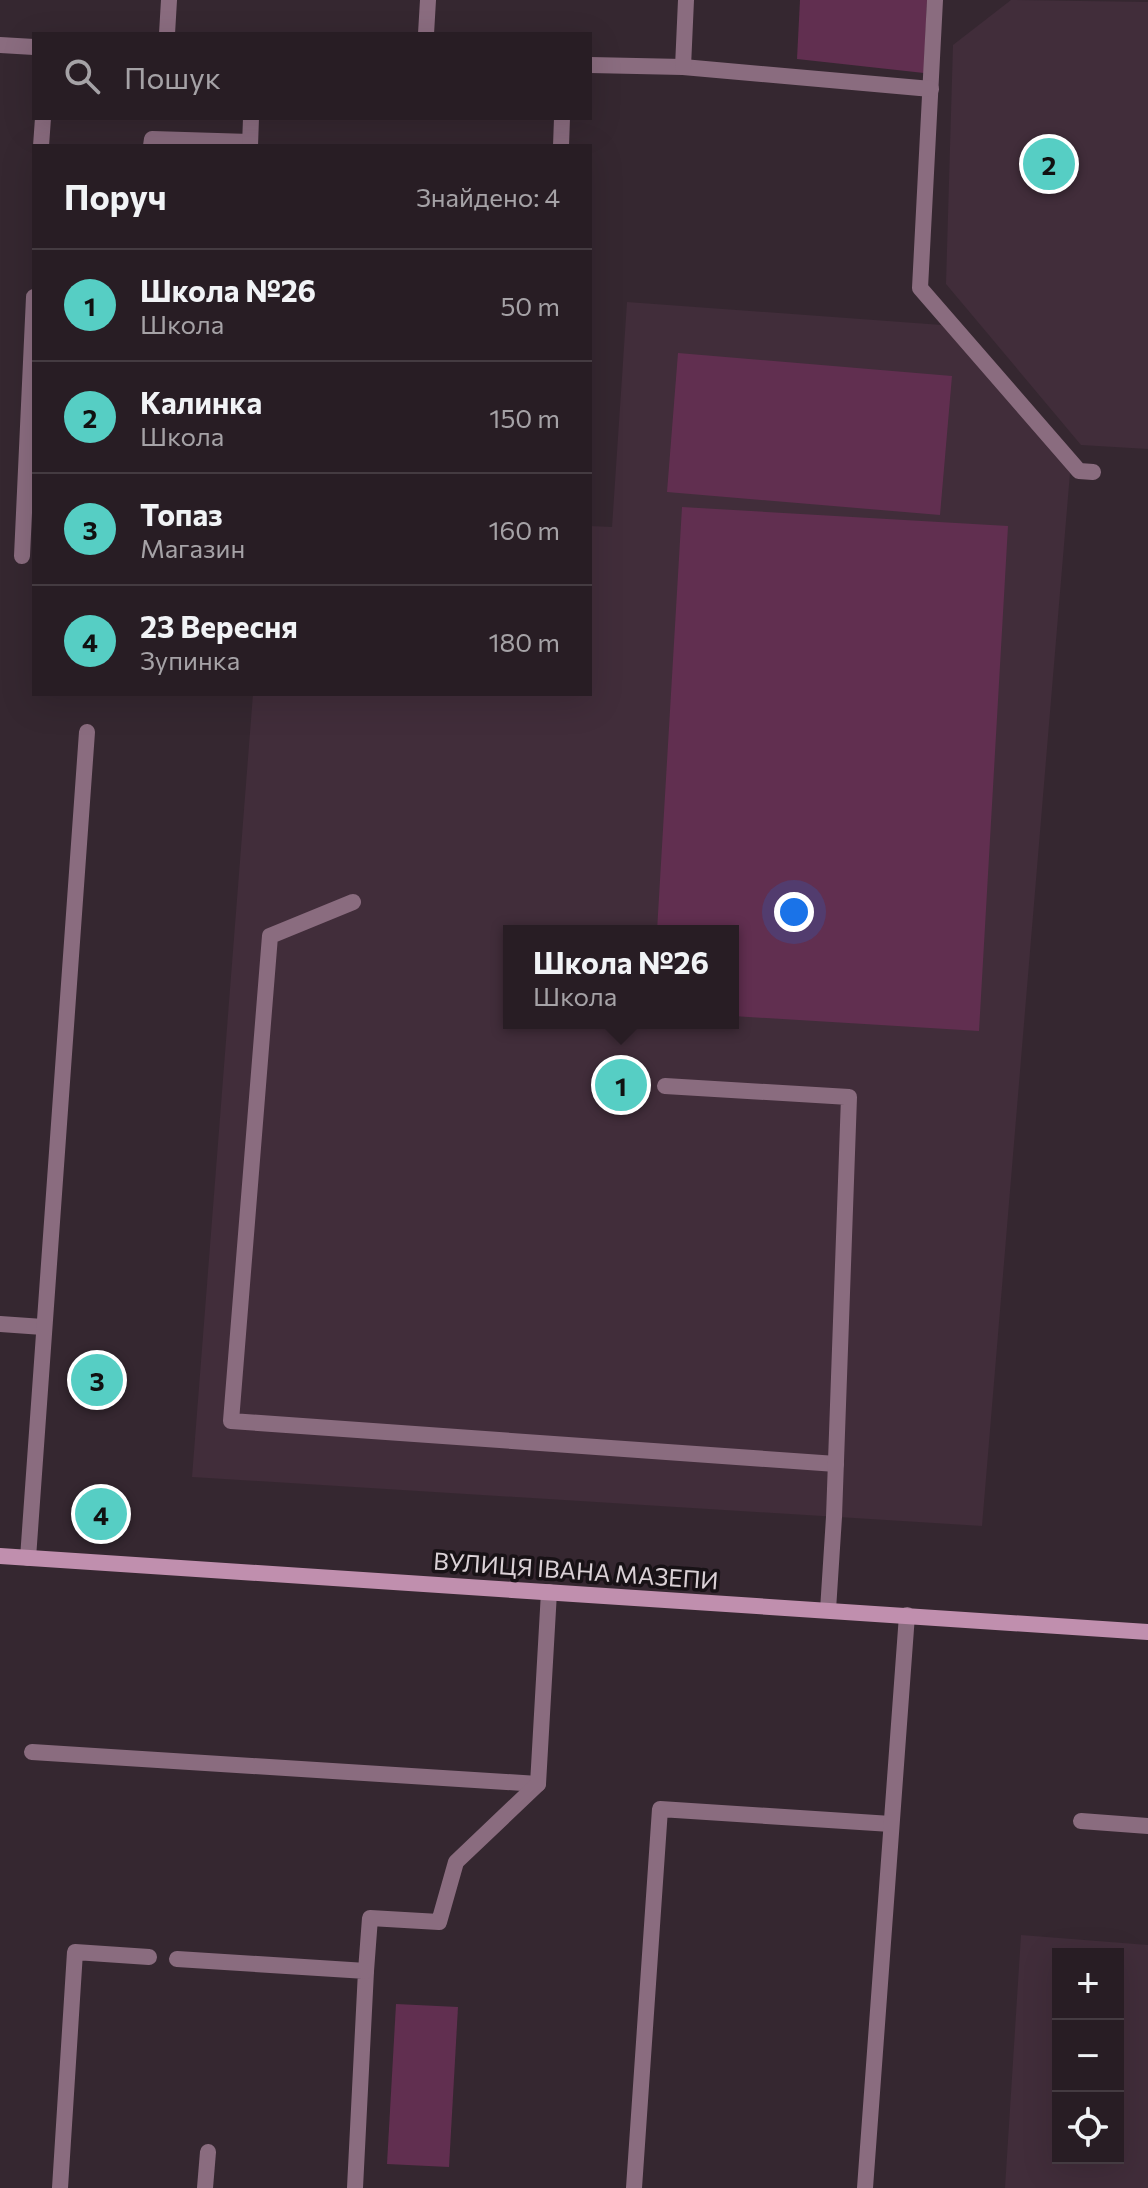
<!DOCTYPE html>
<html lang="uk">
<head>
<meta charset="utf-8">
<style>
	:root { --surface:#281d24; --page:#342a31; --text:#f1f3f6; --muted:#a5a2a6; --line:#443b41; --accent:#56cec4 }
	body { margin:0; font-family:Commissioner,sans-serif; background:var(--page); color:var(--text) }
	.controls { position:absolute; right:24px; bottom:24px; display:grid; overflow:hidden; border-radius:0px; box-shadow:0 8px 32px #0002 }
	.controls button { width:72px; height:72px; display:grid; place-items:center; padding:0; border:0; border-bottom:2px solid var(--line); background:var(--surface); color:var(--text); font:40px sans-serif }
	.you { position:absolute; left:794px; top:912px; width:28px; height:28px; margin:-20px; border:6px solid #fff; border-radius:50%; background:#1a73e8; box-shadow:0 0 0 12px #1a73e833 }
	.badge { display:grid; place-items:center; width:52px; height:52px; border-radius:50%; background:var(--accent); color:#111; font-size:26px; font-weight:700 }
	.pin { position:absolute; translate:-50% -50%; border:4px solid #fff; box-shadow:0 2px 8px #0006 }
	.popup { position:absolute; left:503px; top:925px; width:236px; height:104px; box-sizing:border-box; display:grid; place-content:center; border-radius:0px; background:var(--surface); filter:drop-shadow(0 2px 6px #0005); font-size:26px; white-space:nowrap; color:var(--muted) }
	.popup b { font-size:30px; color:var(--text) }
	.popup::after { content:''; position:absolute; left:50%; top:100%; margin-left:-16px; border:16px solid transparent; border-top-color:var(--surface) }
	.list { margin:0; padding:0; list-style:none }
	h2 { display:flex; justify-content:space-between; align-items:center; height:104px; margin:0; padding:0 32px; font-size:34px }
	h2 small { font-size:26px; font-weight:400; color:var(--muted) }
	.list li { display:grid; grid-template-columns:52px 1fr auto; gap:24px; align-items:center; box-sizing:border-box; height:112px; padding:0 32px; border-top:2px solid var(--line) }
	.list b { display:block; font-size:30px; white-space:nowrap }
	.list p { margin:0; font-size:26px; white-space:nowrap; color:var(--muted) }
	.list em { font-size:26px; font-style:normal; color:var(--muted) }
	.icon { flex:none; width:44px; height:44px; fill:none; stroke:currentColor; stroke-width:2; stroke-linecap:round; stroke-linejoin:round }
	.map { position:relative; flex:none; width:1148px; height:2188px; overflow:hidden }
	.search { position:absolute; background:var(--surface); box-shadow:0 8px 32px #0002; left:32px; top:32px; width:560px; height:88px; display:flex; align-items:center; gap:20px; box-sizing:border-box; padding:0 28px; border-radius:0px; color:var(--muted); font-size:30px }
	.panel { position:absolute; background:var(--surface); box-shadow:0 8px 32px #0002; left:32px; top:144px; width:560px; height:552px; border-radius:0px }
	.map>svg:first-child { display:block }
	.built { fill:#412d3a; fill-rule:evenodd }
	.green { fill:#612f50 }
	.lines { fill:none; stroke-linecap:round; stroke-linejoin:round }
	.service { stroke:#8a6c7f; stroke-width:16 }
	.secondary { stroke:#c08fae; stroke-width:16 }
	.labels { text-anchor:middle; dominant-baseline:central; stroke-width:7; stroke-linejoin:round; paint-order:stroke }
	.street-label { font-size:24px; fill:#dad1d6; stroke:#181216 }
</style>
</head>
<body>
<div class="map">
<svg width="1148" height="2188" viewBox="0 0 1148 2188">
	<rect width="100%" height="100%" fill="#352730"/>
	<g class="built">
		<path d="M1011 0 1148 2V449L1081 445 946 284 953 45Z"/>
		<path d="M627 302 942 325 1070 473 982 1526 192 1477 253 694H590V526L612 527ZM509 931H733V1023H509Z"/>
		<path d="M1021 1935 1148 1945V2188H1005ZM1058 1954H1118V2158H1058Z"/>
	</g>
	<g class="green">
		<path d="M800 0H927L924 73 797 59Z"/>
		<path d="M678 353 952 376 940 515 667 492Z"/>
		<path d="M682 507 1008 526 979 1031 733 1016V931H657Z"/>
		<path d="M396 2004 458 2007 449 2167 387 2164Z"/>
	</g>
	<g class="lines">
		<g class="service">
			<path d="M935 0 920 288 1079 471 1093 472"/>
			<path d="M167 34 169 0"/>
			<path d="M426 34 428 0"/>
			<path d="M0 45 34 47"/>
			<path d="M590 65 683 67 931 89"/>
			<path d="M683 67 686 0"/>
			<path d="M41 146 43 118"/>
			<path d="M151 146 152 139 250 142"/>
			<path d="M250 146 251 118"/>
			<path d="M561 146 562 118"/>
			<path d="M22 556 34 297"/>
			<path d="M353 902 270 936 231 1421 836 1464"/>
			<path d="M665 1086 849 1097 834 1517 828 1610"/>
			<path d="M0 1324 43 1327"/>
			<path d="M28 1558 87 732"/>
			<path d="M32 1752 538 1784"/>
			<path d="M1081 1821 1148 1826"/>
			<path d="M177 1959 366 1971 355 2188"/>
			<path d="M366 1971 370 1918 439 1922 456 1862 538 1784 549 1592"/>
			<path d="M60 2188 75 1952 149 1957"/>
			<path d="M205 2188 208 2152"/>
			<path d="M634 2188 660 1809 891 1824"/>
			<path d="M865 2188 907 1615"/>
		</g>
		<path class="secondary" d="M0 1556 1148 1632"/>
	</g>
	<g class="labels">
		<g class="street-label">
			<text transform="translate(576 1570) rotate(4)">ВУЛИЦЯ ІВАНА МАЗЕПИ</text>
		</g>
	</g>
</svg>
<div class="controls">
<button>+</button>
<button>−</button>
<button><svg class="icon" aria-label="locate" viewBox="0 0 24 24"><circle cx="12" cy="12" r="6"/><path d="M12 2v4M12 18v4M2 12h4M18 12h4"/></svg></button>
</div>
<div class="you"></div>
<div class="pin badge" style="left:621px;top:1085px">1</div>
<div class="popup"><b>Школа №26</b>Школа</div>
<div class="pin badge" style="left:1049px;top:164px">2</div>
<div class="pin badge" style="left:97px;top:1380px">3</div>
<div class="pin badge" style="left:101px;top:1514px">4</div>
<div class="search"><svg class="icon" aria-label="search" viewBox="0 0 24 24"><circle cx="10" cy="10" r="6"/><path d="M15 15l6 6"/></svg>Пошук</div>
<section class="panel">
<h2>Поруч<small>Знайдено: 4</small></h2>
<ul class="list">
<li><span class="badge">1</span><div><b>Школа №26</b><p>Школа</p></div><em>50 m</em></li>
<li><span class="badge">2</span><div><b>Калинка</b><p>Школа</p></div><em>150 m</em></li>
<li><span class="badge">3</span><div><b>Топаз</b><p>Магазин</p></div><em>160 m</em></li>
<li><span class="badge">4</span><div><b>23 Вересня</b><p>Зупинка</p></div><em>180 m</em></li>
</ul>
</section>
</div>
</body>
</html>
